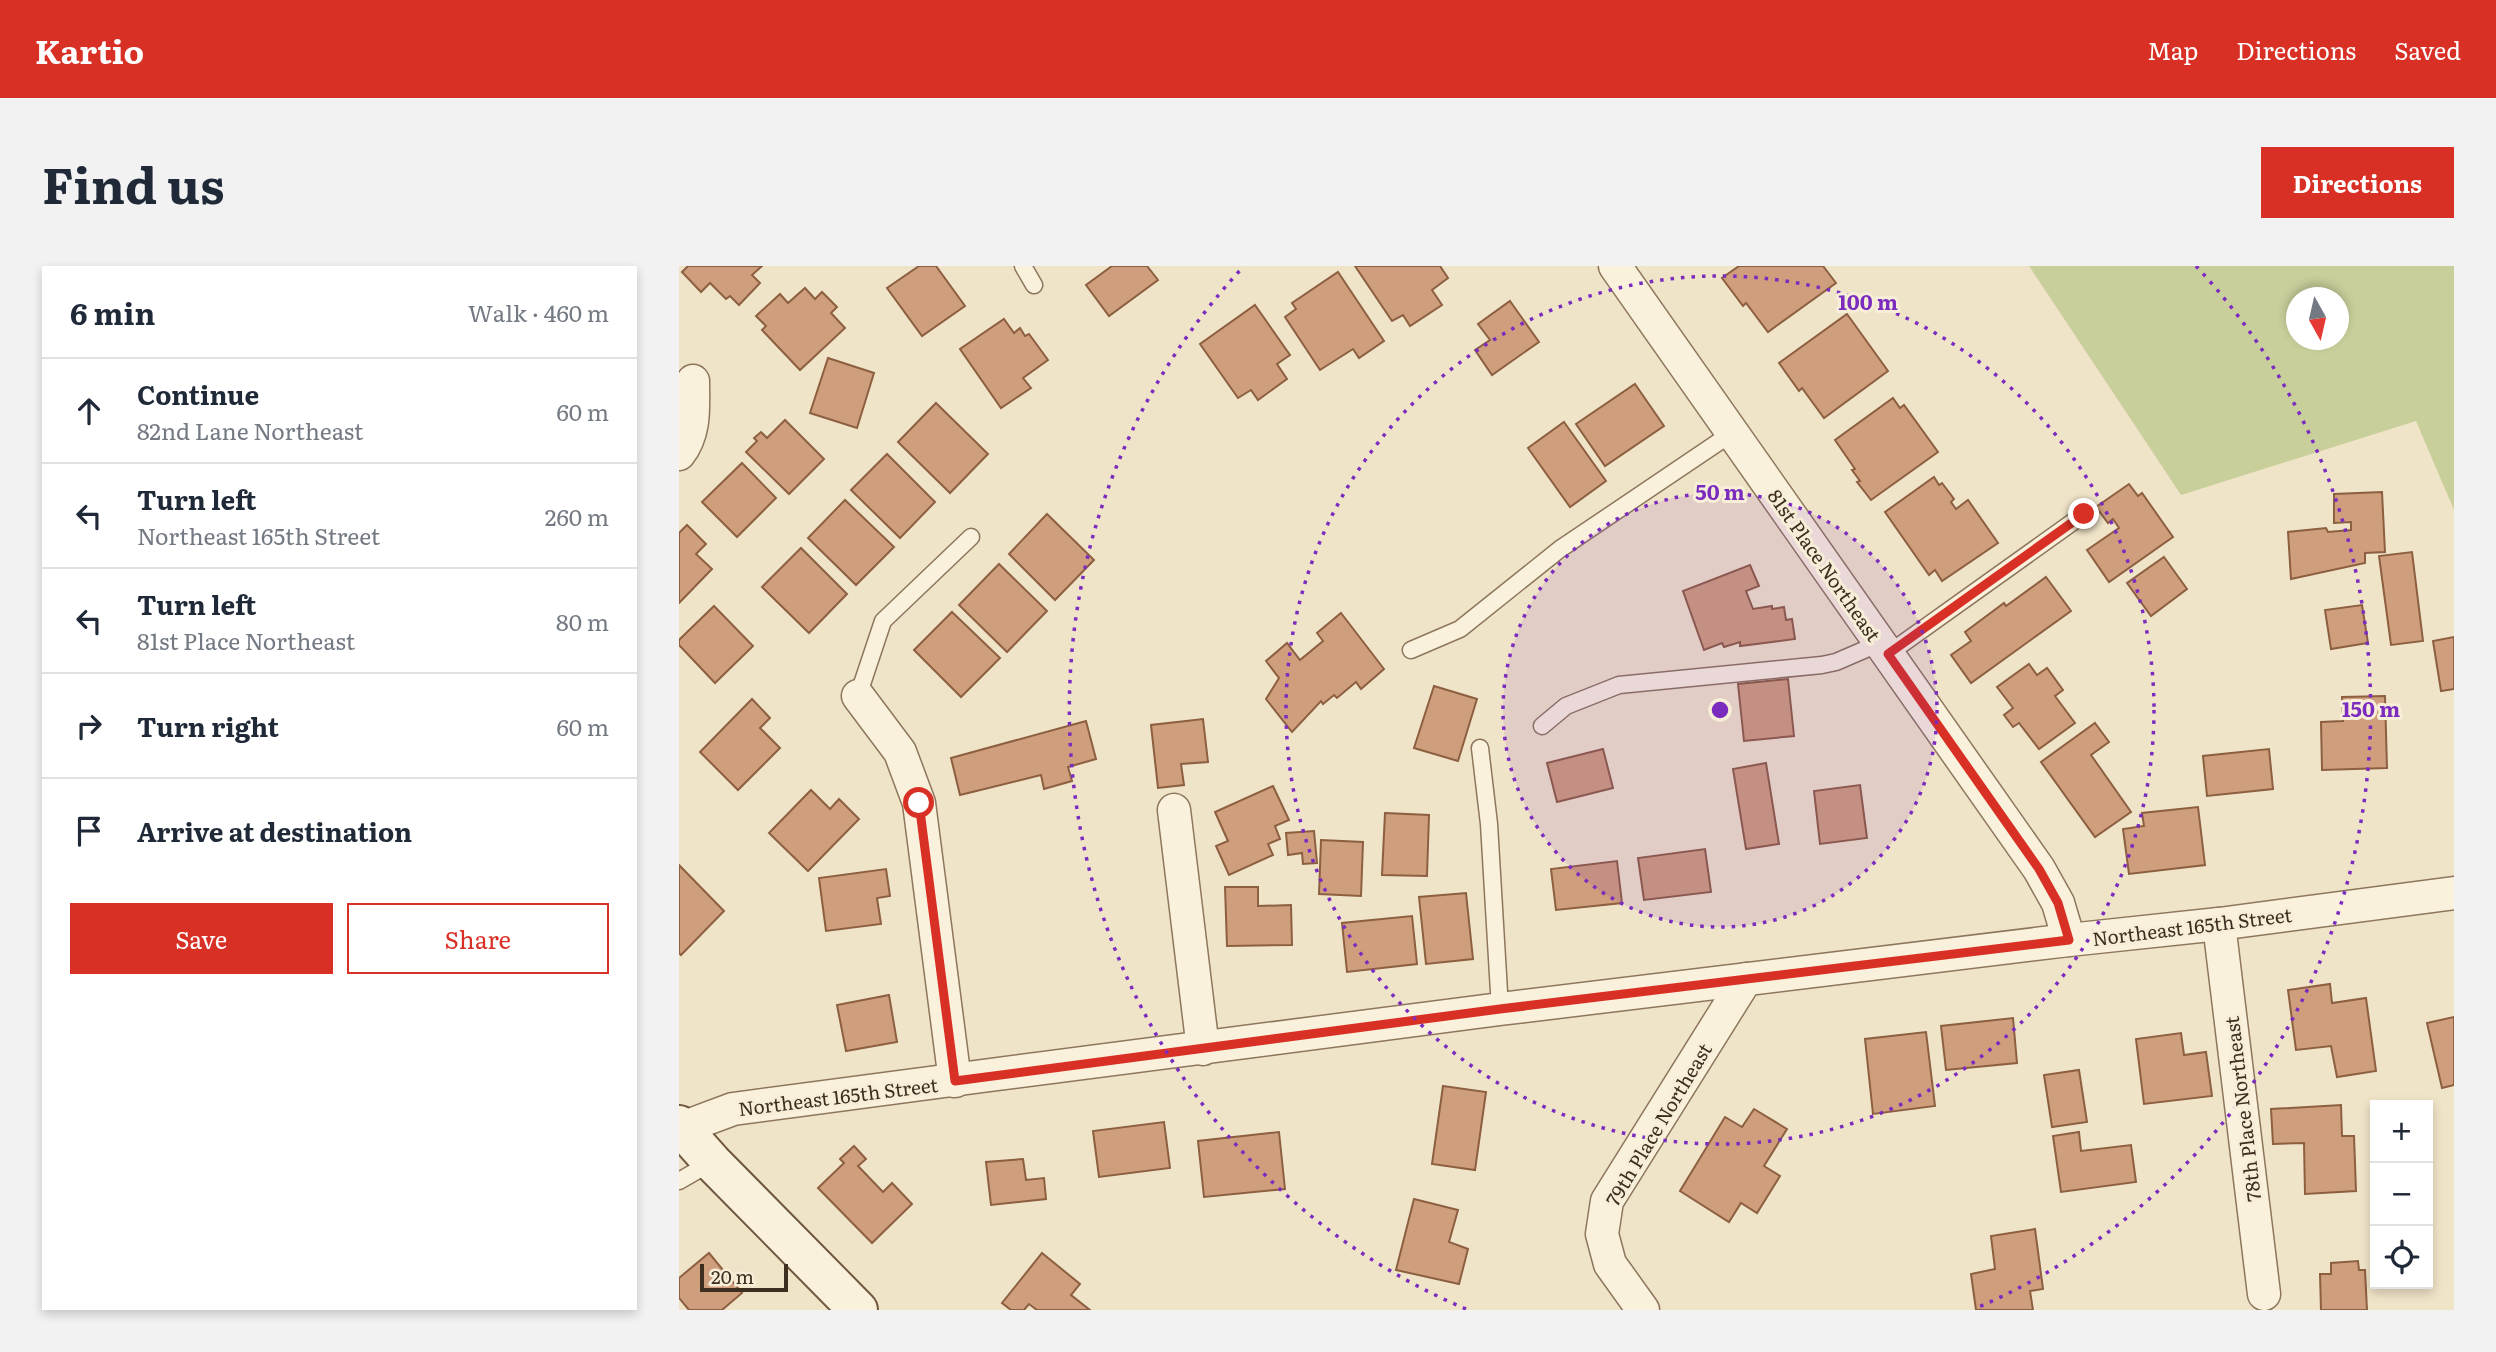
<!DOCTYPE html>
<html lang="en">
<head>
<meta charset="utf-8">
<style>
	:root { --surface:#fff; --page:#f2f2f3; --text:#1f2937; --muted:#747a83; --line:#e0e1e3; --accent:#d93025 }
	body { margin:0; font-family:Literata,serif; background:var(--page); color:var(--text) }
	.controls { position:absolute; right:21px; bottom:21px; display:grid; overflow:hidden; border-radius:0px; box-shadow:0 4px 10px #0003 }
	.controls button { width:63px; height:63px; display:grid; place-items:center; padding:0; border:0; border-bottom:2px solid var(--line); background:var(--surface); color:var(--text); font:35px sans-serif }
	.compass { position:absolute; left:1607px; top:21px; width:63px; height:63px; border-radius:50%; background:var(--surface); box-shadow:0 4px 10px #0003; rotate:172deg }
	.scale { position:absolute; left:21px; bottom:18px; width:88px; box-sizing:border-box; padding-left:7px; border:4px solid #3d2e20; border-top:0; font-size:19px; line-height:24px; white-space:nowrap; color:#3d2e20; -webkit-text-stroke:5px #f7eed8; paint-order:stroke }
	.stop { position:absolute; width:21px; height:21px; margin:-16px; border:5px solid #d93025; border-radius:50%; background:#fff }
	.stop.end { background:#d93025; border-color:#fff; box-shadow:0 2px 7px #0008 }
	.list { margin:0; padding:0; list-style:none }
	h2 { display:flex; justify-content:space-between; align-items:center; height:91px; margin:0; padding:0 28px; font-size:30px }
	h2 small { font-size:23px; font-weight:400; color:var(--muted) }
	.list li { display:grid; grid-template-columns:46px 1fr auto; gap:21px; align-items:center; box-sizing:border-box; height:105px; padding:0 28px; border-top:2px solid var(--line) }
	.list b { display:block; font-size:26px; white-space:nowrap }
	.list p { margin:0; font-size:23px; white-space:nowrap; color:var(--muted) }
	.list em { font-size:23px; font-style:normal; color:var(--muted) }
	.actions { display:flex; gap:14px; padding:21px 28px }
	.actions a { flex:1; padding:16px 0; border:2px solid var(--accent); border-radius:0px; text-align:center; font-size:24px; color:var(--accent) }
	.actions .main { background:var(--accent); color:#fff }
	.icon { flex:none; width:38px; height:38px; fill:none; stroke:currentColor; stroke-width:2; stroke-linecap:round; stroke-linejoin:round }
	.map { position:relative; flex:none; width:1775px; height:1044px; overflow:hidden; border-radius:0px }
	header { display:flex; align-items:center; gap:42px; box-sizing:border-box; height:98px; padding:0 35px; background:var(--accent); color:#fff }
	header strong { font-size:33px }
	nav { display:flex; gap:38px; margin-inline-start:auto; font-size:24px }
	.intro { display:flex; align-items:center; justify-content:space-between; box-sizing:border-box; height:168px; padding:0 42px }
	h1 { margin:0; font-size:49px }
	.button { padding:18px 32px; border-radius:0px; background:var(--accent); color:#fff; font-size:24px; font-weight:700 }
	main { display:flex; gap:42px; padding:0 42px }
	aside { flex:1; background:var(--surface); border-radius:0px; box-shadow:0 4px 10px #0003 }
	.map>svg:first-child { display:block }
	.green { fill:#c9cf9b; fill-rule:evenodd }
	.building { fill:#cf9f7d; stroke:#8d5f41; stroke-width:2 }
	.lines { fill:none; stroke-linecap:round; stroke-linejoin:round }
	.service-casing { stroke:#8d765c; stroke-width:19 }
	.minor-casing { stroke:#8d765c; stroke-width:35 }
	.secondary-casing { stroke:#6f573f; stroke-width:42 }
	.service { stroke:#faf1dc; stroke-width:16 }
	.minor { stroke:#faf1dc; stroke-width:32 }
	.secondary { stroke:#faf1dc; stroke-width:38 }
	.route { stroke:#d93025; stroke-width:9 }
	.ring { fill:none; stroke:#7b2cbf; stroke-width:3.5; stroke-dasharray:3.5 7 }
	.labels { text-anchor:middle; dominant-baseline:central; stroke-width:6; stroke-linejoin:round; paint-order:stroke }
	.street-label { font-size:19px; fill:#3d2e20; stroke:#f7eed8 }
	.centre { fill:#7b2cbf; stroke:#f7eed8; stroke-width:3.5 }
	.ring-label { font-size:21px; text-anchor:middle; font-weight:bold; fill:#7b2cbf; stroke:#f7eed8; stroke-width:6; stroke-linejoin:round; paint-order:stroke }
</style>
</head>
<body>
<header>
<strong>Kartio</strong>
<nav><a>Map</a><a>Directions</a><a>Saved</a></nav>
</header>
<div class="intro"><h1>Find us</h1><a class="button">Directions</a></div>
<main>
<aside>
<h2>6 min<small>Walk · 460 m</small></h2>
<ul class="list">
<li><svg class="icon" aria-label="ahead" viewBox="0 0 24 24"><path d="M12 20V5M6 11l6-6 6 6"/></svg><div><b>Continue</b><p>82nd Lane Northeast</p></div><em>60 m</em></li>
<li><svg class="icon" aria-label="left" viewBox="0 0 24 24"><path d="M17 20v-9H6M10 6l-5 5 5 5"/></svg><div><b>Turn left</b><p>Northeast 165th Street</p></div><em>260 m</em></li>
<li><svg class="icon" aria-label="left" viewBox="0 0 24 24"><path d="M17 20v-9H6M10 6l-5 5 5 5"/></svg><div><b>Turn left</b><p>81st Place Northeast</p></div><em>80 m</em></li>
<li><svg class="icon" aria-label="right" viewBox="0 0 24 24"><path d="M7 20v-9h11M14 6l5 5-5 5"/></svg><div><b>Turn right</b></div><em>60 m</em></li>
<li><svg class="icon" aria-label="arrive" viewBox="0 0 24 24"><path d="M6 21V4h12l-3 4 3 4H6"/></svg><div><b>Arrive at destination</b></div></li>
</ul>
<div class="actions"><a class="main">Save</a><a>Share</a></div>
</aside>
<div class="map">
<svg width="1775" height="1044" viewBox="0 0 1775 1044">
	<rect width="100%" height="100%" fill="#f0e4c8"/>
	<path class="green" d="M1350 0H1775V244L1737 155 1502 229ZM1618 32H1660V74H1618Z"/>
	<g class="building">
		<path d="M9 0H83L73 9 81 17 60 39 51 30 47 33 31 17 22 26 3 6Z"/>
		<path d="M240 0H257L286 40 243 70 208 22Z"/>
		<path d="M433 0H468L479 14 430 50 407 19Z"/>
		<path d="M676 0H761L769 12 753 24 763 39 731 60 724 49 713 55Z"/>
		<path d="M1060 0H1144L1157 17 1089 66 1067 37 1064 40 1043 12Z"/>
		<path d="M659 6 705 75 680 92 674 83 641 104 606 51 617 43 613 37Z"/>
		<path d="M126 22 136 33 143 26 158 41 152 47 166 62 121 104 83 64 87 60 77 50 101 28 109 37Z"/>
		<path d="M831 35 860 76 813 109 796 84 811 74 799 58Z"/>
		<path d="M576 39 611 89 598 98 608 113 579 134 572 124 559 132 521 78Z"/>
		<path d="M1168 48 1209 105 1145 152 1123 122 1120 125 1100 97Z"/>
		<path d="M325 53 335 67 341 62 346 70 350 68 369 94 344 112 352 122 322 142 281 83Z"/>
		<path d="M149 92 195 107 178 162 131 147Z"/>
		<path d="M956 118 985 160 926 200 897 158Z"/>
		<path d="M1214 132 1221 142 1225 139 1259 186 1192 234 1178 216 1181 215 1173 204 1176 203 1156 174Z"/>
		<path d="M257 137 309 188 271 227 219 176Z"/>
		<path d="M106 154 145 193 110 228 67 186 78 175 75 172 82 166 88 172Z"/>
		<path d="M885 156 927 215 891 241 849 182Z"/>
		<path d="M208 188 256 236 221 272 172 224Z"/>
		<path d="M63 197 97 232 58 271 23 236Z"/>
		<path d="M1255 211 1260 219 1263 217 1275 233 1272 236 1277 243 1289 234 1319 277 1263 315 1256 304 1250 309 1206 246Z"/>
		<path d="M1450 218 1459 230 1463 227 1494 271 1430 316 1408 284 1440 262 1434 253 1429 257 1417 241Z"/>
		<path d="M1703 226 1706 286 1686 287V297L1612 313 1609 266 1647 262 1649 266 1672 264V256L1655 257V228Z"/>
		<path d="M166 234 215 281 177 319 129 272Z"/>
		<path d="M368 248 415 294 376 334 330 288Z"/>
		<path d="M8 259 27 278 17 288 33 303 0 337V267Z"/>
		<path d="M122 282 168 328 130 367 83 321Z"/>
		<path d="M1733 286 1744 375 1712 379 1700 290Z"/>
		<path d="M1485 291 1508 323 1472 350 1448 317Z"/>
		<path d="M320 298 368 345 328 386 280 339Z"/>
		<path d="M1071 299 1080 320 1067 325 1074 343 1093 340V343L1105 341 1107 354 1113 353 1116 373 1061 380V376L1045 381 1043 377 1025 384 1004 325Z"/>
		<path d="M1367 311 1392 345 1292 417 1272 389 1292 375 1286 366 1325 337 1327 340Z"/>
		<path d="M1683 339 1689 377 1652 383 1646 344Z"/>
		<path d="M35 340 74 380 36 417 0 379V374Z"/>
		<path d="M273 346 321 392 282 431 235 384Z"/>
		<path d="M662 347 705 403 682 423 677 416 658 432 655 429 644 438 642 435 613 466 587 433 600 412 587 395 608 377 621 394 644 375 638 367Z"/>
		<path d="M1775 371V423L1762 425 1754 375Z"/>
		<path d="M1350 398 1358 409 1368 402 1384 424 1376 430 1396 457 1360 483 1340 457 1334 461 1325 449 1334 442 1318 421Z"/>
		<path d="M1109 413 1115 470 1065 475 1059 418Z"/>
		<path d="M755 420 798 433 779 495 735 482Z"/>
		<path d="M1706 430 1708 502 1643 504 1642 456 1664 455 1663 431Z"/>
		<path d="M73 433 91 452 81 462 101 482 59 524 21 486Z"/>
		<path d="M524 453 529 496 502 498 505 519 479 522 472 459Z"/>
		<path d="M407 455 417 493 389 501 393 515 365 523 362 509 281 529 272 492Z"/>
		<path d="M1416 457 1430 476 1412 489 1452 546 1416 571 1362 496Z"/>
		<path d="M924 483 934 522 878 536 868 497Z"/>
		<path d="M1590 483 1594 523 1528 530 1524 490Z"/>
		<path d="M1087 497 1100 578 1067 583 1054 503Z"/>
		<path d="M1181 519 1188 572 1141 578 1135 525Z"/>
		<path d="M594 520 610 554 596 560 601 573 589 578 594 589 550 609 537 580 549 575 536 546Z"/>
		<path d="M132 524 151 543 160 533 180 553 129 605 90 567Z"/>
		<path d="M1519 541 1526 599 1450 608 1444 563 1465 560 1463 547Z"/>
		<path d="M706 547 750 549 748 610 703 609Z"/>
		<path d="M635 565 638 597 624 598 623 587 609 589 607 567Z"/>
		<path d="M642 574 684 576 682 630 640 628Z"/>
		<path d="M1026 583 1032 626 965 634 959 592Z"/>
		<path d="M938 595 943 637 877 644 872 603Z"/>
		<path d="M0 599 45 645 2 689 0 687Z"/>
		<path d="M207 603 211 630 198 632 202 658 147 665 140 612Z"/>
		<path d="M546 621H579V640L612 639 613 679 548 680Z"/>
		<path d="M787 627 794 693 747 698 740 631Z"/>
		<path d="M733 650 738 698 668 706 663 657Z"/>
		<path d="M1651 718 1653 737 1687 732 1697 805 1658 811 1652 780 1617 784 1609 724Z"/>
		<path d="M210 729 218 776 167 785 158 739Z"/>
		<path d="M1775 751V819L1763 822 1748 757Z"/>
		<path d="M1334 752 1338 797 1267 804 1262 760Z"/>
		<path d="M1247 766 1256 840 1194 848 1186 773Z"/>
		<path d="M1502 767 1505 789 1527 786 1533 830 1465 838 1457 773Z"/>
		<path d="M1400 804 1408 856 1373 861 1365 809Z"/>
		<path d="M764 820 807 826 796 904 753 898Z"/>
		<path d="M1662 839 1663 870H1675L1677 925 1626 928 1625 877 1594 878 1592 843Z"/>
		<path d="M1075 843 1108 863 1085 900 1101 910 1078 947 1062 937 1050 956 1001 925 1046 851 1063 861Z"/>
		<path d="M485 856 491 902 420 911 414 865Z"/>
		<path d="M600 866 606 923 525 931 519 875Z"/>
		<path d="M1400 866 1402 885 1452 879 1457 916 1382 926 1374 870Z"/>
		<path d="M175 880 187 893 179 900 204 926 213 917 233 938 193 977 139 922 165 897 161 893Z"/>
		<path d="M344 893 347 914 365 912 367 933 312 939 307 896Z"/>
		<path d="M735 933 779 944 770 976 789 983 780 1018 717 1004Z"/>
		<path d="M1356 963 1364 1023 1351 1025 1354 1044H1297L1292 1008 1316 1003 1312 970Z"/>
		<path d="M30 987 63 1027 43 1044H10L0 1032V1012Z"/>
		<path d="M363 987 401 1018 392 1029 411 1044H358L350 1038 345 1044H332L323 1037Z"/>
		<path d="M1679 995 1680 1004H1686L1688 1044H1642L1641 1008H1652V997Z"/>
	</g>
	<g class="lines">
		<defs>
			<g id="service">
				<path d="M344 0 355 19"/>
				<path d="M732 384 781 363 881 283 1053 167"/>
				<path d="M1209 388 1405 248"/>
				<path d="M179 430 204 355 292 271"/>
				<path d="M863 460 887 440 940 419 1143 399 1157 396 1201 377"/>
				<path d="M801 482 810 558 821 743"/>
				<path d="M0 915 33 896"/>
			</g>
			<g id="minor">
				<path d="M936 0 1360 603 1379 637 1390 674"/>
				<path d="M0 188C17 167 14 140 14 115"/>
				<path d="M179 430 221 486 240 537 276 815"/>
				<path d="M495 544 524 783"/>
				<path d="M1540 658 1585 1028"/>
				<path d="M3 862 54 843 311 809 821 743 1390 674 1540 658 1775 627"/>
				<path d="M964 1044 931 998 923 968 928 935 1067 713"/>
			</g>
			<path id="secondary" d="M0 859 33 896 179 1044"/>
		</defs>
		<use href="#service" class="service-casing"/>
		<use href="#minor" class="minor-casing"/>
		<use href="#secondary" class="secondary-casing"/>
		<use href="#service" class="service"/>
		<use href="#minor" class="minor"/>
		<use href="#secondary" class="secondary"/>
	</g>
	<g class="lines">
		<path class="route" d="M240 537 276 815 821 743 1390 674 1379 637 1360 603 1209 388 1405 248"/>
	</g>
	<circle cx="1041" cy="444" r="217" fill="#7b2cbf" fill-opacity=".12"/>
	<g class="ring">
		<circle cx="1041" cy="444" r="217"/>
		<circle cx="1041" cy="444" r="434"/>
		<path d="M787 1043A651 651 0 0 1 565 0M1517 0A651 651 0 0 1 1295 1043"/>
	</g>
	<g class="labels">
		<g class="street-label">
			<text transform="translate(1146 299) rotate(55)">81st Place Northeast</text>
			<text transform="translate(1513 660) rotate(-7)">Northeast 165th Street</text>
			<text transform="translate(159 830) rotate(-7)">Northeast 165th Street</text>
			<text transform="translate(1563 843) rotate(-97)">78th Place Northeast</text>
			<text transform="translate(979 858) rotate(-59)">79th Place Northeast</text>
		</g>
	</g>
	<circle cx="1041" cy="444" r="10" class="centre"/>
	<g class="ring-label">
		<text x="1189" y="44">100 m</text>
		<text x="1041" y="234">50 m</text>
		<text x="1692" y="451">150 m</text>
	</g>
</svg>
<div class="controls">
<button>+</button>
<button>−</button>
<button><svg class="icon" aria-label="locate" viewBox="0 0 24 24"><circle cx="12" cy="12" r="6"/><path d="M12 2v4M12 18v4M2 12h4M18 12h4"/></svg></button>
</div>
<svg class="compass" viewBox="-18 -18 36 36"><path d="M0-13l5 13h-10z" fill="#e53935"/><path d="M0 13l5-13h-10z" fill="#747a83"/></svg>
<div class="scale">20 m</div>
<div class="stop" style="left:240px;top:537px"></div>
<div class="stop end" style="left:1405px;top:248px"></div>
</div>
</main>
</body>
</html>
